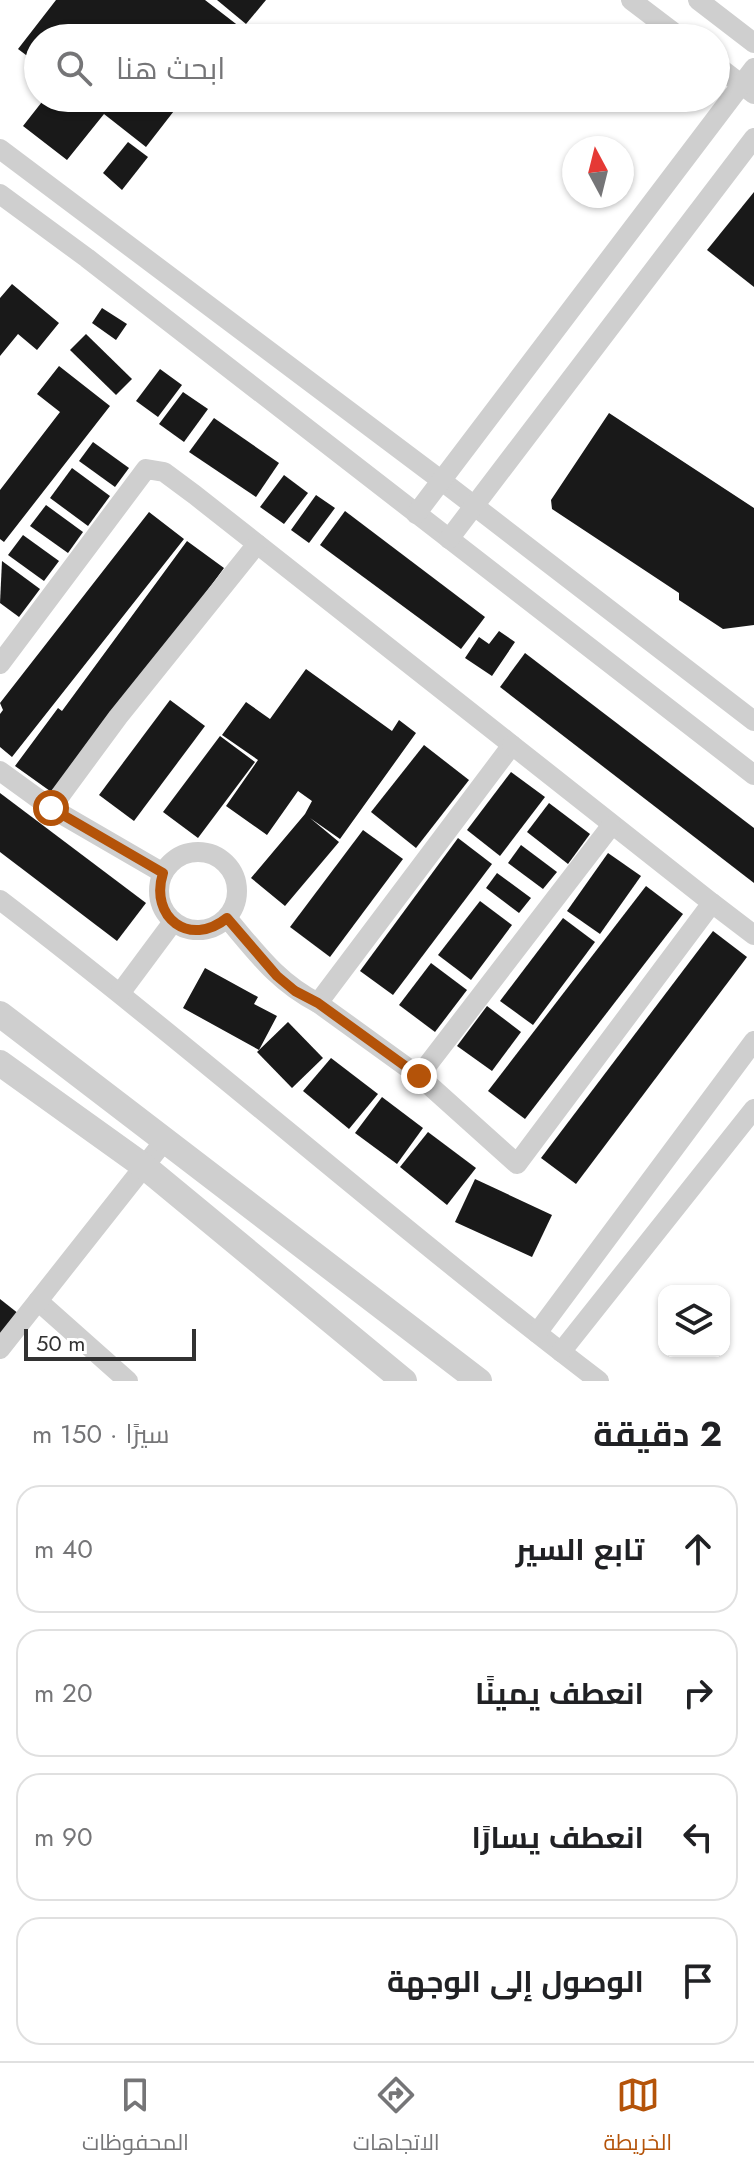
<!DOCTYPE html>
<html lang="ar">
<head>
<meta charset="utf-8">
<style>
	:root { --surface:#fff; --page:#f6f6f6; --text:#202124; --muted:#757577; --line:#e0e0e0; --accent:#b45309 }
	body { margin:0; font-family:Jost,Cairo,sans-serif; background:var(--page); color:var(--text); direction:rtl }
	.controls { position:absolute; right:24px; bottom:24px; display:grid; overflow:hidden; border-radius:16px; box-shadow:0 2px 6px #0004 }
	.controls button { width:72px; height:72px; display:grid; place-items:center; padding:0; border:0; border-bottom:2px solid var(--line); background:var(--surface); color:var(--text); font:40px sans-serif }
	.compass { position:absolute; left:562px; top:136px; width:72px; height:72px; border-radius:50%; background:var(--surface); box-shadow:0 2px 6px #0004; rotate:353deg }
	.scale { position:absolute; left:24px; bottom:20px; width:172px; box-sizing:border-box; padding-left:8px; border:4px solid #323232; border-top:0; font-size:22px; line-height:28px; white-space:nowrap; color:#323232; -webkit-text-stroke:6px #fff; paint-order:stroke }
	.stop { position:absolute; width:24px; height:24px; margin:-18px; border:6px solid #b45309; border-radius:50%; background:#fff }
	.stop.end { background:#b45309; border-color:#fff; box-shadow:0 2px 8px #0008 }
	.list { margin:0; padding:0; list-style:none }
	h2 { display:flex; justify-content:space-between; align-items:center; height:104px; margin:0; padding:0 32px; font-size:34px }
	h2 small { font-size:26px; font-weight:400; color:var(--muted) }
	.list li { display:grid; grid-template-columns:52px 1fr auto; gap:24px; align-items:center; box-sizing:border-box; height:128px; margin:0 16px 16px; padding:0 16px; border:2px solid var(--line); border-radius:24px }
	.list b { display:block; font-size:30px; white-space:nowrap }
	.list em { font-size:26px; font-style:normal; color:var(--muted) }
	.icon { flex:none; width:44px; height:44px; fill:none; stroke:currentColor; stroke-width:2; stroke-linecap:round; stroke-linejoin:round }
	.map { position:relative; flex:none; width:754px; height:1381px; overflow:hidden; direction:ltr }
	.search { position:absolute; background:var(--surface); box-shadow:0 2px 6px #0004; left:24px; right:24px; top:24px; height:88px; display:flex; align-items:center; gap:20px; box-sizing:border-box; padding:0 28px; border-radius:44px; color:var(--muted); font-size:30px }
	.sheet { height:680px; background:var(--surface) }
	nav { display:flex; justify-content:space-around; align-items:center; box-sizing:border-box; height:112px; border-top:2px solid var(--line); background:var(--surface); font-size:22px; color:var(--muted) }
	nav a { display:grid; justify-items:center; gap:4px }
	nav .on { color:var(--accent) }
	.map>svg:first-child { display:block }
	.building { fill:#191919 }
	.lines { fill:none; stroke-linecap:round; stroke-linejoin:round }
	.minor { stroke:#cfcfcf; stroke-width:20 }
	.tertiary { stroke:#cfcfcf; stroke-width:26 }
	.route { stroke:#b45309; stroke-width:10 }
</style>
</head>
<body>
<div class="map">
<svg width="754" height="1381" viewBox="0 0 754 1381">
	<rect width="100%" height="100%" fill="#fff"/>
	<g class="building">
		<path d="M56 0H205L240 27 231 38H38V64L18 49Z"/>
		<path d="M217 0H266L246 24Z"/>
		<path d="M45 98H184L146 147 104 114 67 160 23 126Z"/>
		<path d="M128 142 148 157 122 190 103 173Z"/>
		<path d="M754 192V287L707 250Z"/>
		<path d="M12 284 59 323 37 350 18 334 0 356V298Z"/>
		<path d="M102 308 127 324 116 340 92 323Z"/>
		<path d="M86 334 132 379 116 395 70 350Z"/>
		<path d="M59 366 110 406 4 542 0 539V490L60 412 37 394Z"/>
		<path d="M160 369 182 385 158 417 136 401Z"/>
		<path d="M183 392 208 409 184 442 159 424Z"/>
		<path d="M609 413 754 508V625L723 629 679 600V593L552 509 551 500Z"/>
		<path d="M214 418 279 463 256 497 189 452Z"/>
		<path d="M93 442 129 468 115 487 79 461Z"/>
		<path d="M72 468 110 496 88 526 50 498Z"/>
		<path d="M284 475 308 493 284 524 260 507Z"/>
		<path d="M316 495 335 508 309 543 291 530Z"/>
		<path d="M46 505 83 532 68 553 30 526Z"/>
		<path d="M345 511 485 617 461 649 320 545Z"/>
		<path d="M149 512 184 539 12 757 0 747V714L3 710 0 703Z"/>
		<path d="M23 535 59 561 44 581 8 555Z"/>
		<path d="M187 541 224 568 57 796 15 766 58 708 62 711Z"/>
		<path d="M2 561 40 589 19 617 0 603Z"/>
		<path d="M499 631 515 642 492 676 465 658 479 637 489 644Z"/>
		<path d="M525 653 754 828V883L500 687Z"/>
		<path d="M306 669 392 731 399 720 416 733 340 839 310 818 339 842 285 906 251 878 305 814 312 801 298 791 267 835 226 806 258 760 222 735 246 702 270 719Z"/>
		<path d="M170 700 205 726 134 821 99 795Z"/>
		<path d="M220 736 255 762 198 838 163 812Z"/>
		<path d="M424 745 469 780 416 848 371 812Z"/>
		<path d="M511 772 545 797 500 856 467 830Z"/>
		<path d="M0 793 146 903 117 941 0 852Z"/>
		<path d="M549 803 590 834 568 864 527 832Z"/>
		<path d="M363 830 403 859 330 957 290 927Z"/>
		<path d="M458 838 492 864 393 995 360 971Z"/>
		<path d="M521 845 557 872 543 889 508 863Z"/>
		<path d="M608 853 641 876 600 934 567 911Z"/>
		<path d="M497 873 531 898 519 913 486 888Z"/>
		<path d="M646 886 683 914 525 1119 488 1091Z"/>
		<path d="M480 901 512 925 471 980 438 955Z"/>
		<path d="M563 918 595 942 533 1025 500 1001Z"/>
		<path d="M713 931 747 957 576 1184 541 1158Z"/>
		<path d="M431 963 467 990 435 1032 399 1005Z"/>
		<path d="M205 968 258 997 254 1004 277 1016 259 1050 183 1008Z"/>
		<path d="M487 1006 521 1032 492 1071 457 1046Z"/>
		<path d="M288 1022 323 1058 292 1088 257 1052Z"/>
		<path d="M331 1058 378 1094 349 1129 303 1091Z"/>
		<path d="M382 1097 423 1128 397 1164 355 1133Z"/>
		<path d="M428 1132 476 1168 447 1205 400 1167Z"/>
		<path d="M475 1179 552 1215 532 1257 455 1222Z"/>
		<path d="M0 1299 19 1314 0 1336Z"/>
	</g>
	<g class="lines">
		<g class="minor">
			<path d="M631 0 681 38"/>
			<path d="M698 0 754 43"/>
			<path d="M716 65 754 94"/>
			<path d="M0 149 442 481 754 721"/>
			<path d="M0 194 87 258 754 775"/>
			<path d="M416 514 754 68"/>
			<path d="M449 539 754 138"/>
			<path d="M0 664 146 469 164 472 195 495 512 745 318 1003C277 982 256 952 227 918"/>
			<path d="M0 771 51 808 163 873"/>
			<path d="M51 808 118 717 257 544"/>
			<circle cx="198" cy="891" r="39"/>
			<path d="M0 900C204 1056 395 1226 599 1381"/>
			<path d="M712 903 754 935"/>
			<path d="M121 992 173 922"/>
			<path d="M318 1003 419 1076 517 1164 712 903 512 745"/>
			<path d="M419 1076 611 826"/>
			<path d="M38 1301 128 1381"/>
			<path d="M537 1333 754 1041"/>
			<path d="M0 1349 165 1140"/>
			<path d="M561 1352 754 1109"/>
		</g>
		<g class="tertiary">
			<path d="M0 1014 479 1381"/>
			<path d="M0 1063 145 1167 404 1381"/>
		</g>
	</g>
	<g class="lines">
		<path class="route" d="M51 808 163 873C149 918 190 948 227 918L277 976 295 991 318 1003 419 1076"/>
	</g>
</svg>
<div class="controls">
<button><svg class="icon" aria-label="layers" viewBox="0 0 24 24"><path d="M12 4l9 5-9 5-9-5zM3 14l9 5 9-5"/></svg></button>
</div>
<svg class="compass" viewBox="-18 -18 36 36"><path d="M0-13l5 13h-10z" fill="#e53935"/><path d="M0 13l5-13h-10z" fill="#757577"/></svg>
<div class="scale">50 m</div>
<div class="stop" style="left:51px;top:808px"></div>
<div class="stop end" style="left:419px;top:1076px"></div>
<div class="search"><svg class="icon" aria-label="search" viewBox="0 0 24 24"><circle cx="10" cy="10" r="6"/><path d="M15 15l6 6"/></svg>ابحث هنا</div>
</div>
<section class="sheet">
<h2>2 دقيقة<small>سيرًا · 150 m</small></h2>
<ul class="list">
<li><svg class="icon" aria-label="ahead" viewBox="0 0 24 24"><path d="M12 20V5M6 11l6-6 6 6"/></svg><div><b>تابع السير</b></div><em>40 m</em></li>
<li><svg class="icon" aria-label="right" viewBox="0 0 24 24"><path d="M7 20v-9h11M14 6l5 5-5 5"/></svg><div><b>انعطف يمينًا</b></div><em>20 m</em></li>
<li><svg class="icon" aria-label="left" viewBox="0 0 24 24"><path d="M17 20v-9H6M10 6l-5 5 5 5"/></svg><div><b>انعطف يسارًا</b></div><em>90 m</em></li>
<li><svg class="icon" aria-label="arrive" viewBox="0 0 24 24"><path d="M6 21V4h12l-3 4 3 4H6"/></svg><div><b>الوصول إلى الوجهة</b></div></li>
</ul>
</section>
<nav>
<a class="on"><svg class="icon" aria-label="map" viewBox="0 0 24 24"><path d="M3 6l6-2 6 2 6-2v14l-6 2-6-2-6 2zM9 4v14M15 6v14"/></svg>الخريطة</a>
<a><svg class="icon" aria-label="directions" viewBox="0 0 24 24"><path d="M12 3l9 9-9 9-9-9zM9 14v-3h6M13 9l2 2-2 2"/></svg>الاتجاهات</a>
<a><svg class="icon" aria-label="saved" viewBox="0 0 24 24"><path d="M7 4h10v16l-5-4-5 4z"/></svg>المحفوظات</a>
</nav>
</body>
</html>
